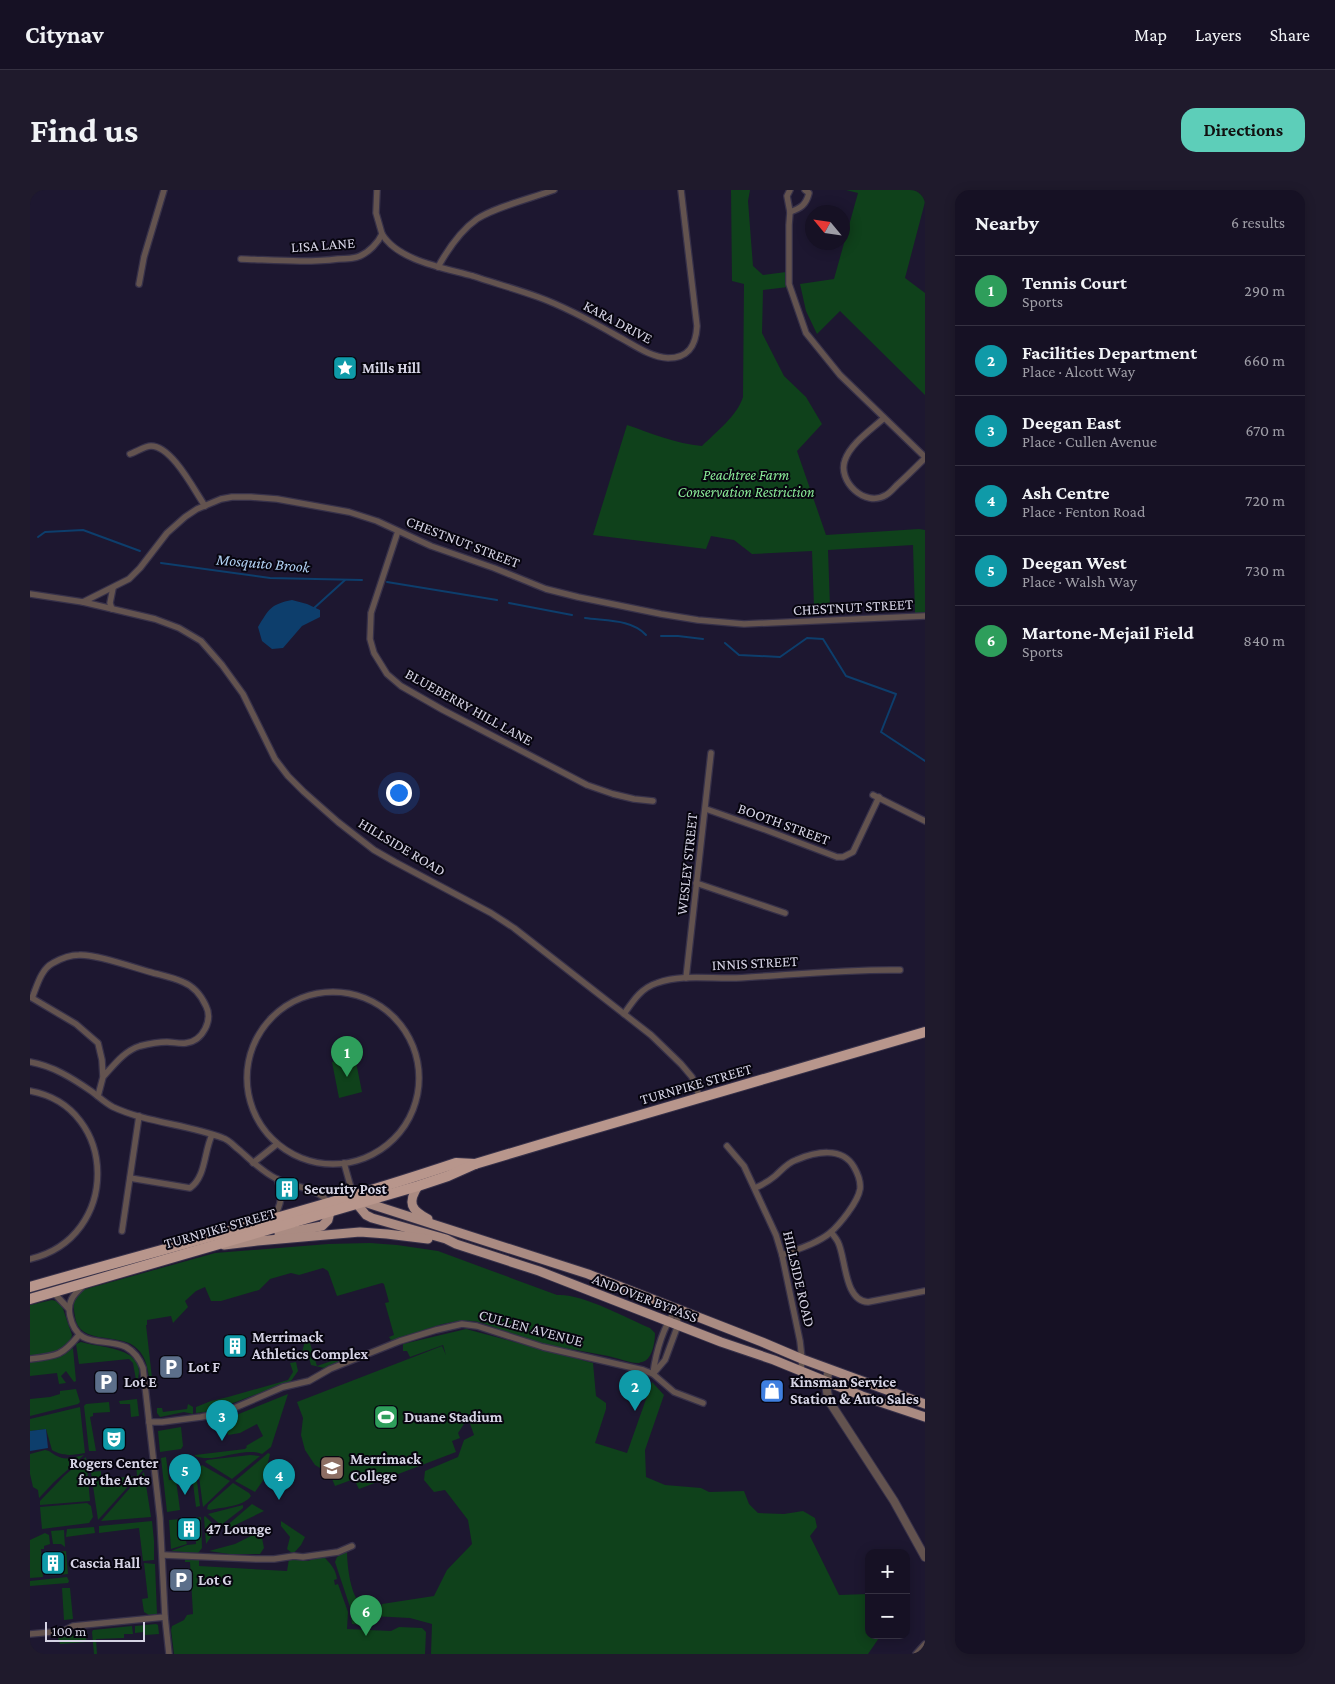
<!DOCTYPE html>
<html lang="en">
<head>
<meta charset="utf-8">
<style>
	:root { --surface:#161124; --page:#1f1a2c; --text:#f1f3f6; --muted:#9e9da6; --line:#353141; --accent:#5dceb9 }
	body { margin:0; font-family:"Crimson Pro",serif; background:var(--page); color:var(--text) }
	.controls { position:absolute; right:15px; bottom:15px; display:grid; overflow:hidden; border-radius:10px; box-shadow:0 2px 12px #0003 }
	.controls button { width:45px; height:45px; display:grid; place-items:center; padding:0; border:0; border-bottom:1px solid var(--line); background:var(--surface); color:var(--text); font:25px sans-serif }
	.compass { position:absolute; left:775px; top:15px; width:45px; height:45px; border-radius:50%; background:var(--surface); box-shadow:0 2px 12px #0003; rotate:299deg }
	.scale { position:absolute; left:15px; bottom:12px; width:100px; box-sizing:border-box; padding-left:5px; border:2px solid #d5d3e4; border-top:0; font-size:14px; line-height:18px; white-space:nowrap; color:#d5d3e4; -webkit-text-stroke:4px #07050f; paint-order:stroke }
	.you { position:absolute; left:368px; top:602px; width:18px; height:18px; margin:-12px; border:4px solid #fff; border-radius:50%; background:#1a73e8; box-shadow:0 0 0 8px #1a73e833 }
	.badge { display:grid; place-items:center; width:32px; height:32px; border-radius:50%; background:var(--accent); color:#fff; font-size:16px; font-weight:700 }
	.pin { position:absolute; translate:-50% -41px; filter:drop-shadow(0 1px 2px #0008) }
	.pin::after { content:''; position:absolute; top:26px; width:18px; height:15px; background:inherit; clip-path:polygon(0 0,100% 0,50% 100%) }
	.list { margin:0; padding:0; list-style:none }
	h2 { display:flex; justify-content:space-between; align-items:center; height:65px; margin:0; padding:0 20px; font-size:21px }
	h2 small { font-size:16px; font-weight:400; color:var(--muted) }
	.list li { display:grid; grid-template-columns:32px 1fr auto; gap:15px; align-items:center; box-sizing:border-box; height:70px; padding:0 20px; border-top:1px solid var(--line) }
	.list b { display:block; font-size:19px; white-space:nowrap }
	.list p { margin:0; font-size:16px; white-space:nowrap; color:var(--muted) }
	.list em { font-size:16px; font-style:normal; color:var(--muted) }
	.map { position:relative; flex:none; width:895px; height:1464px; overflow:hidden; border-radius:15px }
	header { display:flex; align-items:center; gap:30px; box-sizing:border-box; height:70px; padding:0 25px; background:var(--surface); border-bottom:1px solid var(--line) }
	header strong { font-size:24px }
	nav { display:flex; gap:28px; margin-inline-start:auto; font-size:18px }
	.intro { display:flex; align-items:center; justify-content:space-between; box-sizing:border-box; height:120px; padding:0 30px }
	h1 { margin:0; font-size:35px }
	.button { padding:12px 22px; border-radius:15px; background:var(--accent); color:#111; font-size:18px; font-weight:700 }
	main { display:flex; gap:30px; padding:0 30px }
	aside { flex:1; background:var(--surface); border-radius:15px; box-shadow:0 2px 12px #0003 }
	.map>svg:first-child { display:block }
	.green { fill:#0f411b }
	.water { fill:#0d3e6c }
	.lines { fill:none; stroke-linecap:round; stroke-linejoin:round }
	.stream { stroke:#0d3e6c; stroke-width:2 }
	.minor-casing { stroke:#373149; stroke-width:8 }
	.tertiary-casing { stroke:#373149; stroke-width:10 }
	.primary-casing { stroke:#373149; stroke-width:11 }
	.trunk-casing { stroke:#373149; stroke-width:12 }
	.minor { stroke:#63534f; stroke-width:5.5 }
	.tertiary { stroke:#63534f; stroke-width:8 }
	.primary { stroke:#aa8b82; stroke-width:9 }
	.trunk { stroke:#b8968c; stroke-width:10 }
	.labels { text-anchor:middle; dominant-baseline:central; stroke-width:4; stroke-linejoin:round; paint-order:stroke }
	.street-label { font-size:15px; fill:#d5d3e4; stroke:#07050f }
	.poi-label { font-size:15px; font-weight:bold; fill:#d5d3e4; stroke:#07050f; text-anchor:start }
	.park-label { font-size:15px; font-style:italic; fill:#8aeb98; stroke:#07050f }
	.water-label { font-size:16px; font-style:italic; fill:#b2d2f4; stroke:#07050f }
</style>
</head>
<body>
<header>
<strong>Citynav</strong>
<nav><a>Map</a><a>Layers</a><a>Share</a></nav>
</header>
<div class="intro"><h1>Find us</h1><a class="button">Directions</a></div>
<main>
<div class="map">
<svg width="895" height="1464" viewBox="0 0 895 1464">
	<rect width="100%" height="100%" fill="#1d1730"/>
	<g class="green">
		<path d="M701 0H720L718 11 723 76 733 85 756 82 758 97 733 100 732 143 754 186 776 207 792 234 767 261 796 345 889 339 895 340V423H885L883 355 798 360 800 417 801 422 781 423 784 416 782 361 722 364 704 350 681 346 676 359 563 345 597 235C621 243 646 254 672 256 686 242 707 226 713 207L714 94 702 91Z"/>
		<path d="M816 0H895V12L875 88 895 103V205L810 121 787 144 776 121 770 94 804 89 828 3Z"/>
		<path d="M325 867 332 902 309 908 302 872Z"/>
		<path d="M340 1053 367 1055 408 1061 527 1105C551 1103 597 1128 620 1138L625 1143C625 1151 623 1166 615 1171 615 1171 609 1173 608 1173 599 1173 588 1168 578 1166 550 1160 520 1157 493 1149 478 1144 456 1132 442 1131 414 1128 388 1145 361 1150L359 1147 364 1145 355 1113 359 1112 354 1094 352 1093 307 1106 298 1081 293 1078 269 1085 261 1083 240 1089 229 1100 191 1111H181L175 1097 166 1101 155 1111 158 1117 143 1133 141 1126 117 1130V1135H116L122 1188 119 1187C117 1175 115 1164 104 1156 87 1143 49 1155 45 1127 43 1115 43 1111 49 1101L185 1063 298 1054Z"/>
		<path d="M22 1110 26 1111 32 1116 42 1145C38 1164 16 1164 0 1166V1115Z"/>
		<path d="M436 1139 563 1173 566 1206 576 1213V1219L565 1253 597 1263 622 1192 634 1205 615 1260 616 1287 635 1295 671 1298 679 1302 714 1301 719 1314 728 1323 754 1324 773 1321 785 1328 787 1337 780 1346 809 1405 839 1404V1445H851L838 1464H401L402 1434 380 1428 342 1426V1423L335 1422V1425L327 1424 326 1433 332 1434 331 1435 322 1434 320 1417 305 1372 307 1367 317 1361C317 1374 320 1402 329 1412 333 1416 344 1418 350 1423L352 1414 404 1406 417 1380 442 1354 438 1330 415 1300 404 1302 394 1290 395 1281 428 1267 434 1250 444 1245 438 1228 428 1243 430 1248 422 1251 426 1262 329 1299 324 1289 305 1296 300 1284 285 1275 275 1260 271 1245 273 1228 267 1212 412 1156 416 1165 413 1155 380 1167 377 1161H373V1154Z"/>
		<path d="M279 1150 287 1176 316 1166V1165L322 1162 323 1165 294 1178 281 1175 278 1164H275L272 1162 275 1151Z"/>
		<path d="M51 1152C70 1158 117 1157 108 1189L106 1190 103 1173 99 1169 49 1174 46 1154Z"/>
		<path d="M43 1158 46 1191 44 1192 36 1181 31 1186 36 1193 29 1194 27 1183 0 1186V1171L32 1166Z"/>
		<path d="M266 1172 268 1181 261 1191 206 1212 175 1222 166 1223V1217L181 1211 198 1207 258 1190 263 1182 260 1173Z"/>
		<path d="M46 1199 50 1212 48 1214 0 1226V1209L20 1207 30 1204V1201Z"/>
		<path d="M258 1204 241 1257 232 1264C213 1256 184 1274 165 1266V1265L215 1259 217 1257 216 1256 233 1246 227 1234 210 1243 198 1245 195 1235 183 1237 182 1233 194 1230Z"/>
		<path d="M107 1209 109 1226 101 1227 100 1214H90L89 1211Z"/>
		<path d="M79 1212 80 1222 63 1223V1226L60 1227 66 1261H59L54 1216 56 1214Z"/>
		<path d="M158 1214 163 1217V1224L154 1222 130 1227 127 1223V1218H132L133 1222 157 1219Z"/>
		<path d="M50 1217 55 1263C42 1265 34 1267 22 1260L16 1239 0 1241V1229Z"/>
		<path d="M151 1237 153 1256 151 1259 130 1262 128 1241Z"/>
		<path d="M15 1260C21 1261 22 1264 27 1266 35 1271 45 1267 54 1265L24 1292 9 1308 8 1300 3 1297 0 1284V1264Z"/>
		<path d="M238 1263 240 1264 234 1289 225 1302 205 1291Z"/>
		<path d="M220 1265 230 1266 202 1289 175 1272 177 1270Z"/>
		<path d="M56 1267 60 1311 10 1315V1311L34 1286Z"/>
		<path d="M136 1267 139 1290H146L150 1320 137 1322 131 1268Z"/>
		<path d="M160 1269 165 1274 170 1316 166 1317Z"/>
		<path d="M110 1271 113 1280 68 1330 61 1282 71 1281V1289L107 1286 106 1272Z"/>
		<path d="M172 1275 200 1291 173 1317 168 1279Z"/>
		<path d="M114 1282 121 1327 71 1331Z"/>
		<path d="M203 1293 219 1303 221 1306C213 1317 192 1317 180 1320L177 1319 178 1315Z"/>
		<path d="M57 1313 61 1316 63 1327 59 1333 12 1339 10 1317Z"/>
		<path d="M222 1314 234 1321 195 1340 194 1338Z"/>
		<path d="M213 1315V1318L191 1335 178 1324Z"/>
		<path d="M175 1326 187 1338 176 1354 174 1327Z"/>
		<path d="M171 1327 172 1358 168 1363 141 1361 157 1355 166 1354 164 1328Z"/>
		<path d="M151 1329 153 1351H156L157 1354 141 1359 139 1330Z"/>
		<path d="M122 1331 124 1351V1370L113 1371 109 1338 69 1343V1336Z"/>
		<path d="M251 1331 275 1347 271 1355 263 1364 257 1359 260 1347 251 1336Z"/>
		<path d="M64 1337 65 1343 36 1347 37 1339Z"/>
		<path d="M34 1340 35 1357 31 1354H23L21 1341Z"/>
		<path d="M233 1340 234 1341 232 1348 234 1358 230 1364H199L179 1361 205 1354Z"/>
		<path d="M15 1343 19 1345 20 1354 14 1356V1359H11L13 1387 0 1388V1350Z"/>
		<path d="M36 1361 38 1384 17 1386 31 1384 29 1362Z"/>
		<path d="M293 1366C300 1373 306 1379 307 1389L304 1390 305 1395 308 1394 318 1422 317 1439 361 1441 369 1437 392 1438 396 1442 395 1464H144L141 1440 142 1436 154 1430 157 1425 163 1424 160 1372H155V1369H169V1376L257 1381 259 1369 278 1371Z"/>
		<path d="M114 1373 125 1374 127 1424 119 1425 114 1422 112 1409 118 1408Z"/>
		<path d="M37 1387 39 1391 38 1393 0 1396V1391Z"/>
		<path d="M32 1398H40L43 1429 34 1430Z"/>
		<path d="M126 1434 128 1435 129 1444 115 1445 114 1442 105 1443V1436Z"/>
		<path d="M102 1436 103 1444H94V1448L66 1449 67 1464H64L62 1442 63 1440Z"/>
		<path d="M54 1441 57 1452 30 1454 28 1448C38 1447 45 1442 54 1441Z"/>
	</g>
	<g class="water">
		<path d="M262 410 277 414 290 420V427L272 436 253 458 242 459 232 451 228 437C239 419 241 414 262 410Z"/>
		<path d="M16 1239 18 1258 0 1261V1241Z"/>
	</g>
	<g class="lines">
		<g class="stream">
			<path d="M8 347 15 342 53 340 110 361"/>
			<path d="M131 373 240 388 332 390"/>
			<path d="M357 392 467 410"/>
			<path d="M479 413 542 425"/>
			<path d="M283 419 315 390"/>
			<path d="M555 428C575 431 602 429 616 445"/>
			<path d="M631 446H648L673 449"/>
			<path d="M695 453 709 465 750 467 777 448 793 449 816 486 866 504 851 542 895 571"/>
		</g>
		<defs>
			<g id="minor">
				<path d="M760 0 757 6 760 22 759 35V94L776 143 810 185 895 267"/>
				<path d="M760 22C771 18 776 15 779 3L775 0"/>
				<path d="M352 44C368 71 415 78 443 86 464 93 486 99 508 107 536 117 563 132 589 147 604 155 620 167 638 168 659 168 666 155 667 136L651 0"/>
				<path d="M211 69C243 70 276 73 308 69 315 69 323 69 330 66 339 62 348 53 352 44L346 23 347 0"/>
				<path d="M408 77C418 59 430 41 447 29 465 17 502 8 524 0"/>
				<path d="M109 94 114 67 134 0"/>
				<path d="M854 228C841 240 821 253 815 270 807 291 835 318 856 305 860 303 864 298 867 295 877 286 886 277 895 268"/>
				<path d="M100 264C106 262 115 256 121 256 142 256 164 300 175 316"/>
				<path d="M368 341 341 423 340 449 344 463 357 484 371 496 413 520 557 595 583 604 604 609 623 611"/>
				<path d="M0 404 53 412 99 389 110 378 137 343 155 327 167 319 191 309 202 307H221L247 309 319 322 347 331 401 356 464 378 516 399 548 407 631 424 668 430 714 434 895 426"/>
				<path d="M53 412 125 429 149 438 171 451 192 475 213 504 245 569 258 586 274 602 308 632 344 660 365 672 461 723 484 738 621 845 651 874 662 887 670 908"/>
				<path d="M82 419 80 413 83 398"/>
				<path d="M843 605 895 631"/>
				<path d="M676 619 736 640 807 667H813L823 662 849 607"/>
				<path d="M666 693 755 723"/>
				<path d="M656 788 681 563"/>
				<circle cx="303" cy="888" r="86"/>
				<path d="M594 824C603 811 611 798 627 793 652 784 681 789 706 788 761 785 815 779 870 780"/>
				<path d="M0 872C23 876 42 888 61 901 68 906 75 913 83 917 117 933 157 934 193 948 199 950 203 955 208 959 221 970 232 982 247 989 262 996 289 999 298 1012"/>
				<path d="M0 901C89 917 91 1048 0 1069"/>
				<path d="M68 906 73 887 72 870 68 853 46 834 2 808C7 796 11 779 23 773 30 769 41 765 49 765 66 764 102 777 120 782 130 785 142 787 153 792 163 796 171 805 176 816 183 830 173 851 156 853 150 854 143 852 137 852 129 852 118 854 110 856 94 861 84 875 73 887"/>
				<path d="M697 956 714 976 746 1045 752 1065 770 1151 772 1169 771 1181"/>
				<path d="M223 973 247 954"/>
				<path d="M314 973 323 1005"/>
				<path d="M100 988 160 998C176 987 174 961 182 945"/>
				<path d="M725 998C732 995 739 991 745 986 752 980 757 973 766 970 785 962 812 956 824 977 828 984 831 991 830 999 828 1012 810 1034 800 1043 786 1054 768 1059 752 1065"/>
				<path d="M243 1028C252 1014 253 1005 247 989"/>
				<path d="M92 1041 109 926"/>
				<path d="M801 1042C803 1045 806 1048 808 1052 816 1068 814 1111 838 1112L895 1101"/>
				<path d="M53 1096C43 1105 37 1112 40 1126 47 1160 75 1147 96 1157 105 1162 110 1170 113 1178L130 1328 135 1427 139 1464"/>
				<path d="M23 1102 38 1118"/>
				<path d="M646 1119 648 1135 635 1170 623 1184C626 1161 633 1138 646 1119Z"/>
				<path d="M0 1169C27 1166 32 1166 49 1145"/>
				<path d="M119 1232H132L171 1227 195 1222 253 1197 279 1191 300 1179 370 1151 406 1140 432 1134 447 1136 513 1157 613 1180 623 1184 644 1202 673 1213"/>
				<path d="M133 1365 226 1369H244L264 1366 273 1367 308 1362 322 1356"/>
				<path d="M0 1444 33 1441 43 1436 135 1427"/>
				<path d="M886 1464 895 1454"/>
			</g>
			<path id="tertiary" d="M799 1179C796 1192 795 1202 801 1214L864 1311 895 1367"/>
			<g id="primary">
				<path d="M388 996C377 1013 381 1020 398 1029"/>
				<path d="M334 1012 558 1084 732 1152 772 1169 895 1214"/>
				<path d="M327 1014 336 1025 342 1028 416 1049 426 1054 509 1081 691 1152 744 1170 832 1206 895 1227"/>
				<path d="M249 1044 292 1036 298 1030 300 1022"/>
				<path d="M194 1055 227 1051 330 1042 357 1044 398 1049"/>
			</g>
			<g id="trunk">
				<path d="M0 1097C142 1056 286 1020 426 973L445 974"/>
				<path d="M0 1109 388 996 418 986 445 974 532 948 895 842"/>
			</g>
		</defs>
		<use href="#minor" class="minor-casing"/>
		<use href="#tertiary" class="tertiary-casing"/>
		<use href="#primary" class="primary-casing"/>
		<use href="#trunk" class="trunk-casing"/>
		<use href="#minor" class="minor"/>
		<use href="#tertiary" class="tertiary"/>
		<use href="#primary" class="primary"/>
		<use href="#trunk" class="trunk"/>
	</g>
	<defs>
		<symbol id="sight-square" viewBox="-11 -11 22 22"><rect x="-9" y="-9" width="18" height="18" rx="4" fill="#0f9aa8" stroke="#07050f"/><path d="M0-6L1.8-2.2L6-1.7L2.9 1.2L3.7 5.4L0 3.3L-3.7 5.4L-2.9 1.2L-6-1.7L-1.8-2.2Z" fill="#fff"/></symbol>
		<symbol id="building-square" viewBox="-11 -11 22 22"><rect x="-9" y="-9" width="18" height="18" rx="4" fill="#0f9aa8" stroke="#07050f"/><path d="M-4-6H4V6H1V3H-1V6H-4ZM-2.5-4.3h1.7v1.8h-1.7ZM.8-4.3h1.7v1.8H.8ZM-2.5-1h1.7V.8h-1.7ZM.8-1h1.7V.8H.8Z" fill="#fff"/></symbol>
		<symbol id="parking-square" viewBox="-11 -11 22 22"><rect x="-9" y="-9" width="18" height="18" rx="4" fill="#5c6f8a" stroke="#07050f"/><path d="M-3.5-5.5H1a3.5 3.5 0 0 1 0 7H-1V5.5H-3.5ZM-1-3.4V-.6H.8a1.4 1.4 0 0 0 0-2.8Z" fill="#fff"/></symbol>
		<symbol id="shop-square" viewBox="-11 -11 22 22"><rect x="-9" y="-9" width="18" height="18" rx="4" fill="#3f7fe0" stroke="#07050f"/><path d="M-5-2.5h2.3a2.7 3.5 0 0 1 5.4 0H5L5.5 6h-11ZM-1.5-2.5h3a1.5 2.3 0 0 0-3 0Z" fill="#fff"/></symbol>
		<symbol id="stadium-square" viewBox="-11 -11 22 22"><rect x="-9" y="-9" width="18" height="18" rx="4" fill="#2e9e5b" stroke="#07050f"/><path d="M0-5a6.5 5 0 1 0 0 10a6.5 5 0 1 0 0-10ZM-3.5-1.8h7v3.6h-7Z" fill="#fff"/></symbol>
		<symbol id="theatre-square" viewBox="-11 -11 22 22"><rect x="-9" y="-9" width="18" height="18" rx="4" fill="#0f9aa8" stroke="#07050f"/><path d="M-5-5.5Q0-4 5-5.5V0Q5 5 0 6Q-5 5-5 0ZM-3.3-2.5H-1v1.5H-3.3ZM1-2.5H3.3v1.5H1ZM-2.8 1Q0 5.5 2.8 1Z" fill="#fff"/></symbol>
		<symbol id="university-square" viewBox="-11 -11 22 22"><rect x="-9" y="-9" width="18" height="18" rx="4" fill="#8d6e63" stroke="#07050f"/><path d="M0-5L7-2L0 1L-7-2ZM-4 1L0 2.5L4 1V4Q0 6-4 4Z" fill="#fff"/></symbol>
	</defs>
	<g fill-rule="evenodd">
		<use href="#sight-square" x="301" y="164" width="28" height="28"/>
		<use href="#building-square" x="243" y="985" width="28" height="28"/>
		<use href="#building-square" x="191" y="1142" width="28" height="28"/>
		<use href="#parking-square" x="127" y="1163" width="28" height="28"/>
		<use href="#parking-square" x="62" y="1178" width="28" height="28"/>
		<use href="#shop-square" x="728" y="1187" width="28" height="28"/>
		<use href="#stadium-square" x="342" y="1213" width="28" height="28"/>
		<use href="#theatre-square" x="70" y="1235" width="28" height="28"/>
		<use href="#university-square" x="288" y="1264" width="28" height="28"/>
		<use href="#building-square" x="145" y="1325" width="28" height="28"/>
		<use href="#building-square" x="9" y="1359" width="28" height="28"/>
		<use href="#parking-square" x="137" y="1376" width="28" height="28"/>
	</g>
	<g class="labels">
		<g class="street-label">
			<text transform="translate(293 55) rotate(-4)">LISA LANE</text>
			<text transform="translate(588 132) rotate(28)">KARA DRIVE</text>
			<text transform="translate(433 352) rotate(21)">CHESTNUT STREET</text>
			<text transform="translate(823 417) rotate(-3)">CHESTNUT STREET</text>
			<text transform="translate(439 517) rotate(29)">BLUEBERRY HILL LANE</text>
			<text transform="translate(754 634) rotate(20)">BOOTH STREET</text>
			<text transform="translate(372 657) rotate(31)">HILLSIDE ROAD</text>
			<text transform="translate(657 674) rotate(-84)">WESLEY STREET</text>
			<text transform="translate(725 773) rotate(-3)">INNIS STREET</text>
			<text transform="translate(666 894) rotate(-16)">TURNPIKE STREET</text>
			<text transform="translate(190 1038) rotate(-16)">TURNPIKE STREET</text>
			<text transform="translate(769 1089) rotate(77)">HILLSIDE ROAD</text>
			<text transform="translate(615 1108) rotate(21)">ANDOVER BYPASS</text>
			<text transform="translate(501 1138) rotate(15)">CULLEN AVENUE</text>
		</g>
		<g class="poi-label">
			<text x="332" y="178">Mills Hill</text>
			<text x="274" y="999">Security Post</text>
			<text x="222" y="1147">Merrimack<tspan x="222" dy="17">Athletics Complex</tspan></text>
			<text x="158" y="1177">Lot F</text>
			<text x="94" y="1192">Lot E</text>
			<text x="760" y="1192">Kinsman Service<tspan x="760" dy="17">Station &amp; Auto Sales</tspan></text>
			<text x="374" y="1227">Duane Stadium</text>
			<text x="320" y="1269">Merrimack<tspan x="320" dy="17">College</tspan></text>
			<text x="84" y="1273" text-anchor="middle">Rogers Center<tspan x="84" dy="17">for the Arts</tspan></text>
			<text x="176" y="1339">47 Lounge</text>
			<text x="40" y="1373">Cascia Hall</text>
			<text x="168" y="1390">Lot G</text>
		</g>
		<g class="park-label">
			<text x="716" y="285">Peachtree Farm<tspan x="716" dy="17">Conservation Restriction</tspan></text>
		</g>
		<g class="water-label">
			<text transform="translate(233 373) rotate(5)">Mosquito Brook</text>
		</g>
	</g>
</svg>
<div class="controls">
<button>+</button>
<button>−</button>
</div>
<svg class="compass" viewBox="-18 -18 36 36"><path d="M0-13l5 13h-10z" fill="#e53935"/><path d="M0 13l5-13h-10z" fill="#9e9da6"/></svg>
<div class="scale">100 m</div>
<div class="you"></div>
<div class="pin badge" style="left:317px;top:887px;background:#2e9e5b">1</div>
<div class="pin badge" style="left:605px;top:1221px;background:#0f9aa8">2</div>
<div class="pin badge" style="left:192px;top:1251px;background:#0f9aa8">3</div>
<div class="pin badge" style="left:249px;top:1310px;background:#0f9aa8">4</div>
<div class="pin badge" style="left:155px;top:1305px;background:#0f9aa8">5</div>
<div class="pin badge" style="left:336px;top:1446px;background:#2e9e5b">6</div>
</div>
<aside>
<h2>Nearby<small>6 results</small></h2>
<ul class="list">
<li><span class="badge" style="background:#2e9e5b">1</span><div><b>Tennis Court</b><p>Sports</p></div><em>290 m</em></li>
<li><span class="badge" style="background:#0f9aa8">2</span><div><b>Facilities Department</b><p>Place · Alcott Way</p></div><em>660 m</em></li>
<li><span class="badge" style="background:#0f9aa8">3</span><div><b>Deegan East</b><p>Place · Cullen Avenue</p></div><em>670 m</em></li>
<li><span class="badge" style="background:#0f9aa8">4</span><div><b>Ash Centre</b><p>Place · Fenton Road</p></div><em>720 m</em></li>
<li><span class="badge" style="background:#0f9aa8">5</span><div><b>Deegan West</b><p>Place · Walsh Way</p></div><em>730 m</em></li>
<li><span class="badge" style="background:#2e9e5b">6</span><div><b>Martone-Mejail Field</b><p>Sports</p></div><em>840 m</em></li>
</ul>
</aside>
</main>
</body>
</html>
